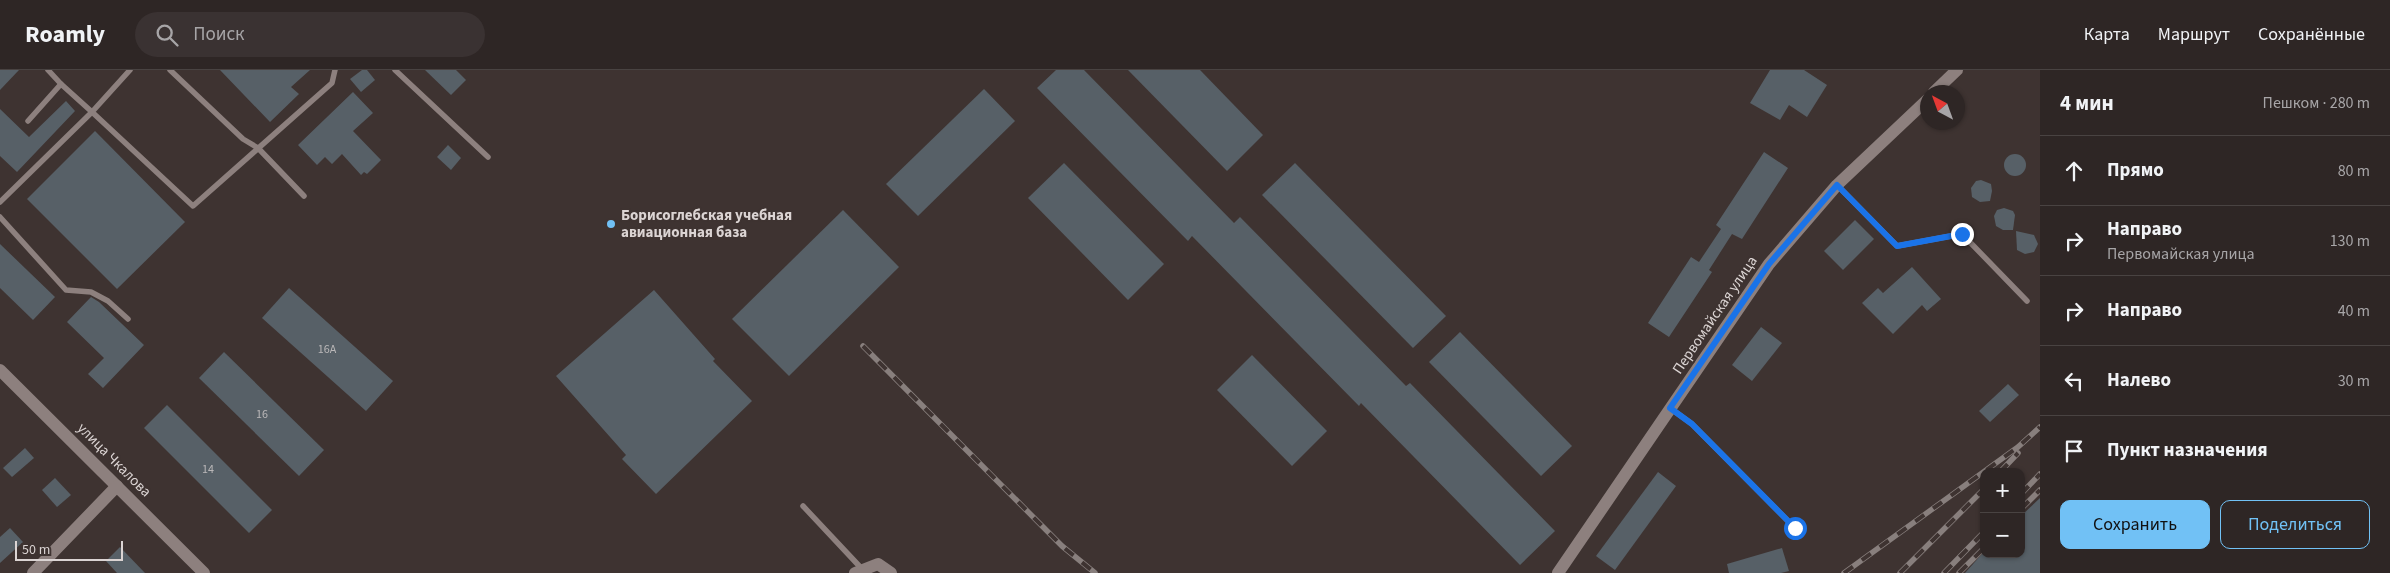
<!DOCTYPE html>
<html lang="ru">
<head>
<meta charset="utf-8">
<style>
	:root { --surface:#2e2625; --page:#3a3232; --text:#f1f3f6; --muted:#a7a5a7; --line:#494342; --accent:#71c1f5 }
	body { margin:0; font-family:"Source Sans 3",sans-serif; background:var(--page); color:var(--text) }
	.controls { position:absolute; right:15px; bottom:15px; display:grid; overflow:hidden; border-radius:10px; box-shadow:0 1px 4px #0004 }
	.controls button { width:45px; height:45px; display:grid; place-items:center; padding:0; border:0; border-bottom:1px solid var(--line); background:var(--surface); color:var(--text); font:25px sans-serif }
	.compass { position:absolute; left:1920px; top:15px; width:45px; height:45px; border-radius:50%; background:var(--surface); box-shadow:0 1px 4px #0004; rotate:319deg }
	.scale { position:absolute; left:15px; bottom:12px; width:108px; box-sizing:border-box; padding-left:5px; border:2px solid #dbd4d3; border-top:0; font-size:14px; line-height:18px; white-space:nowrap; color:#dbd4d3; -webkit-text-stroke:4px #3e3331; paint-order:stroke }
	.stop { position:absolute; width:15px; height:15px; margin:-11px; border:4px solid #1a73e8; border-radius:50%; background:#fff }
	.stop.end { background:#1a73e8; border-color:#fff; box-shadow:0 1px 5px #0008 }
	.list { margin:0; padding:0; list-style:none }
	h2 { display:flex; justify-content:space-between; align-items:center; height:65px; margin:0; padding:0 20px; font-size:21px }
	h2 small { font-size:16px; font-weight:400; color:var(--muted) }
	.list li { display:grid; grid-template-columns:32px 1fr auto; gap:15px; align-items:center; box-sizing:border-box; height:70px; padding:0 20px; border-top:1px solid var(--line) }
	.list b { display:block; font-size:19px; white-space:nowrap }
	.list p { margin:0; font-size:16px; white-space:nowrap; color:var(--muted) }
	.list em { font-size:16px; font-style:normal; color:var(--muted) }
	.actions { display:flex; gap:10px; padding:15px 20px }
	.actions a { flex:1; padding:11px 0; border:1px solid var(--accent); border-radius:10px; text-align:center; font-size:18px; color:var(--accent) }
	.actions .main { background:var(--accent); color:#111 }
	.icon { flex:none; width:28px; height:28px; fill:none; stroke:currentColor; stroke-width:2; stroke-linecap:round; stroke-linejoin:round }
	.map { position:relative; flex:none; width:2040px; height:503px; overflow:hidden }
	header { display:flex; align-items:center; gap:30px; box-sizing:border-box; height:70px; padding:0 25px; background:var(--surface); border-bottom:1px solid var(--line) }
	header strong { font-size:24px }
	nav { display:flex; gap:28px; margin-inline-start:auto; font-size:18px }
	.search { width:350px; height:45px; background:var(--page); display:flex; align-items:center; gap:12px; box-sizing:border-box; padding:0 18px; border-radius:28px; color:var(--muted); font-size:19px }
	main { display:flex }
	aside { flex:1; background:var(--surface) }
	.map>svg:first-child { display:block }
	.building { fill:#576067 }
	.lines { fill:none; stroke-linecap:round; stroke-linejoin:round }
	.lane { stroke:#8d807e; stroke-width:5.5 }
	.secondary { stroke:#8d807e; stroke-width:12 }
	.rail-casing { stroke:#887f7d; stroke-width:5.5 }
	.rail { stroke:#3e3331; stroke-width:4; stroke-dasharray:11; stroke-linecap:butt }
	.route { stroke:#1a73e8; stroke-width:6 }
	.poi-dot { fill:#71c1f5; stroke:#3e3331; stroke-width:2 }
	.labels { text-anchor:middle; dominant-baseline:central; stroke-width:4; stroke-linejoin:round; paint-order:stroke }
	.number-label { font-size:12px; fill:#bab7b8 }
	.poi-label { font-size:15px; font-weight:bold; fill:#dbd4d3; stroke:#3e3331; text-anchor:start }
	.street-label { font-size:15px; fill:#dbd4d3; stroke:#3e3331 }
</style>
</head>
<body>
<header>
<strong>Roamly</strong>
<div class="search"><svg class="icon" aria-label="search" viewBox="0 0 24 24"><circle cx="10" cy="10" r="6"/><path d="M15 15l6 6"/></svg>Поиск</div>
<nav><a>Карта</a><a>Маршрут</a><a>Сохранённые</a></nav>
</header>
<main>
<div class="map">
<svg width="2040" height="503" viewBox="0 0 2040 503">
	<rect width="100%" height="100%" fill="#3e3331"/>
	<g class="building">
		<path d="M0 0H19L0 20Z"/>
		<path d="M220 0H310L291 17 299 24 270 52Z"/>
		<path d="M362 0H367L375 10 361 22 350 9Z"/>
		<path d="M425 0H456L466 10 451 25Z"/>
		<path d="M1056 0H1084L1234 153 1240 147 1406 316 1410 313 1555 461 1520 495 1361 333 1359 336 1192 166 1188 171 1037 18Z"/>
		<path d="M1128 0H1200L1263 65 1227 101Z"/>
		<path d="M1770 0H1804L1827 15 1807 47 1789 35 1780 50 1750 33Z"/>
		<path d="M984 19 1015 51 918 146 886 114Z"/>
		<path d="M353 22 373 43 353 61 381 90 367 104 364 102 361 105 342 84 332 94 325 87 317 95 298 75Z"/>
		<path d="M66 31 75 41 17 102 0 86V39L29 67Z"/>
		<path d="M95 61 185 152 117 219 27 129Z"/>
		<path d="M448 75 461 88 451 100 437 87Z"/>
		<path d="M1764 82 1788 98 1742 169 1732 164 1709 200 1712 202 1669 267 1648 253 1691 187 1699 192 1721 159 1716 155Z"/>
		<circle cx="2015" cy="95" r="11"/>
		<path d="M1064 93 1164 194 1128 230 1028 128Z"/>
		<path d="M1295 93 1446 246 1413 278 1262 125Z"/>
		<path d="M1981 110 1991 114 1992 121 1990 131 1980 132 1972 127 1971 118 1976 111Z"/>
		<path d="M2004 138 2013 141 2015 145 2013 160H2003L1996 156 1994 146 1997 140Z"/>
		<path d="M843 140 899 197 789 306 732 249Z"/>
		<path d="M1855 150 1874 169 1843 200 1824 181Z"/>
		<path d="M2016 161 2034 165 2038 174 2034 182 2025 184 2017 180Z"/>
		<path d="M0 174 55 227 33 250 0 218Z"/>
		<path d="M1912 197 1941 229 1927 241 1922 235 1893 264 1862 233 1878 218 1883 223Z"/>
		<path d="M289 218 393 311 366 341 262 248Z"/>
		<path d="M654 220 715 289 713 291 752 331 656 424 622 389 626 385 556 306Z"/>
		<path d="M91 227 99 232 144 275 103 318 88 304 104 288 67 252Z"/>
		<path d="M1761 257 1782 273 1752 311 1732 295Z"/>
		<path d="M1460 262 1572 376 1541 406 1429 292Z"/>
		<path d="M224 282 324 380 299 406 199 308Z"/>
		<path d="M1252 285 1327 361 1292 396 1217 320Z"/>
		<path d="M2008 314 2019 325 1990 352 1979 341Z"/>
		<path d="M167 335 272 440 249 463 144 358Z"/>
		<path d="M25 378 34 388 12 407 3 398Z"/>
		<path d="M1658 402 1676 416 1615 500 1596 486Z"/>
		<path d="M55 408 71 425 57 437 42 420Z"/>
		<path d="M2040 428V503H1965L1982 484H2021V446Z"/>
		<path d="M10 458 23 472 0 493V467Z"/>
		<path d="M120 477 145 503H117L106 491Z"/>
		<path d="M1782 478 1789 501 1781 503H1729L1727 494Z"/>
	</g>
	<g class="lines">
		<g class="lane">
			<path d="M48 0 61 14"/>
			<path d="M130 0 92 42 193 136 332 13 335 0"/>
			<path d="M170 0 243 69 258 78 304 126"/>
			<path d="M395 0 488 87"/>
			<path d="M1837 115 1897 176 1962 164 2027 231"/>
			<path d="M0 132 92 42 61 14 28 51"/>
			<path d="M0 147 66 220 91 222 108 231 128 249"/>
			<path d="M1670 338 1692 354 1795 458"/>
			<path d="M803 436 863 500"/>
		</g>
		<g class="secondary">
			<path d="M1934 22 1957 0"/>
			<path d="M0 300 204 503"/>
			<path d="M33 503 117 416"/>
			<path d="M855 503 878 494 891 503"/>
			<path d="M1558 503 1769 194 1837 115 1928 29"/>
		</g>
		<defs>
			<g id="rail">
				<path d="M863 276 1062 476 1095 503"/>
				<path d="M2000 402 2018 383"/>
				<path d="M2021 424 2040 404"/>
				<path d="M2021 439 2040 420"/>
				<path d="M1844 503 2018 377 2040 357"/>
				<path d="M1900 503 1984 419"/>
				<path d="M1944 503 1984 462"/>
				<path d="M1959 503 1984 478"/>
			</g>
		</defs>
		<use href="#rail" class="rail-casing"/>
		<use href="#rail" class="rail"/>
	</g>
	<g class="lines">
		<path class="route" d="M1795 458 1692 354 1670 338 1769 194 1837 115 1897 176 1962 164"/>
	</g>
	<circle class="poi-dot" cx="611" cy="154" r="5"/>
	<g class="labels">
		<g class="number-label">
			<text x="327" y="279">16А</text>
			<text x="262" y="344">16</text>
			<text x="208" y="399">14</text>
		</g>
		<g class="poi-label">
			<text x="621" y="145">Борисоглебская учебная<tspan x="621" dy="17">авиационная база</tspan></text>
		</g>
		<g class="street-label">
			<text transform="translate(1715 245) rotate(-56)">Первомайская улица</text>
			<text transform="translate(114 390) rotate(45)">улица Чкалова</text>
		</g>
	</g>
</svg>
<div class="controls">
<button>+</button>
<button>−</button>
</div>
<svg class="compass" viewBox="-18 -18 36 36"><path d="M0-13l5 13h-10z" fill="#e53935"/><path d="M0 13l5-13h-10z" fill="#a7a5a7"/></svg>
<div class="scale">50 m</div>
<div class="stop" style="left:1795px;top:458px"></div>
<div class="stop end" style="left:1962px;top:164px"></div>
</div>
<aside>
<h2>4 мин<small>Пешком · 280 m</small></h2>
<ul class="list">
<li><svg class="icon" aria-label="ahead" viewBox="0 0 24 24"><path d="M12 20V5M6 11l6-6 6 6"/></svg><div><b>Прямо</b></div><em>80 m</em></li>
<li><svg class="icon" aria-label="right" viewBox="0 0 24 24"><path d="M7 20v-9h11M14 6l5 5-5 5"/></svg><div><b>Направо</b><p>Первомайская улица</p></div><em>130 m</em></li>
<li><svg class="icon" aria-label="right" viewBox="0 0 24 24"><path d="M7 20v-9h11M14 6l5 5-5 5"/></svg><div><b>Направо</b></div><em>40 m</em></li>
<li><svg class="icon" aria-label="left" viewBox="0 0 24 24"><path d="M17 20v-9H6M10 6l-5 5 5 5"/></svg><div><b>Налево</b></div><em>30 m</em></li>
<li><svg class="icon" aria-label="arrive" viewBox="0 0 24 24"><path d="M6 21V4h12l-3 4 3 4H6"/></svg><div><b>Пункт назначения</b></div></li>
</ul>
<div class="actions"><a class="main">Сохранить</a><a>Поделиться</a></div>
</aside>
</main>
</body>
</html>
